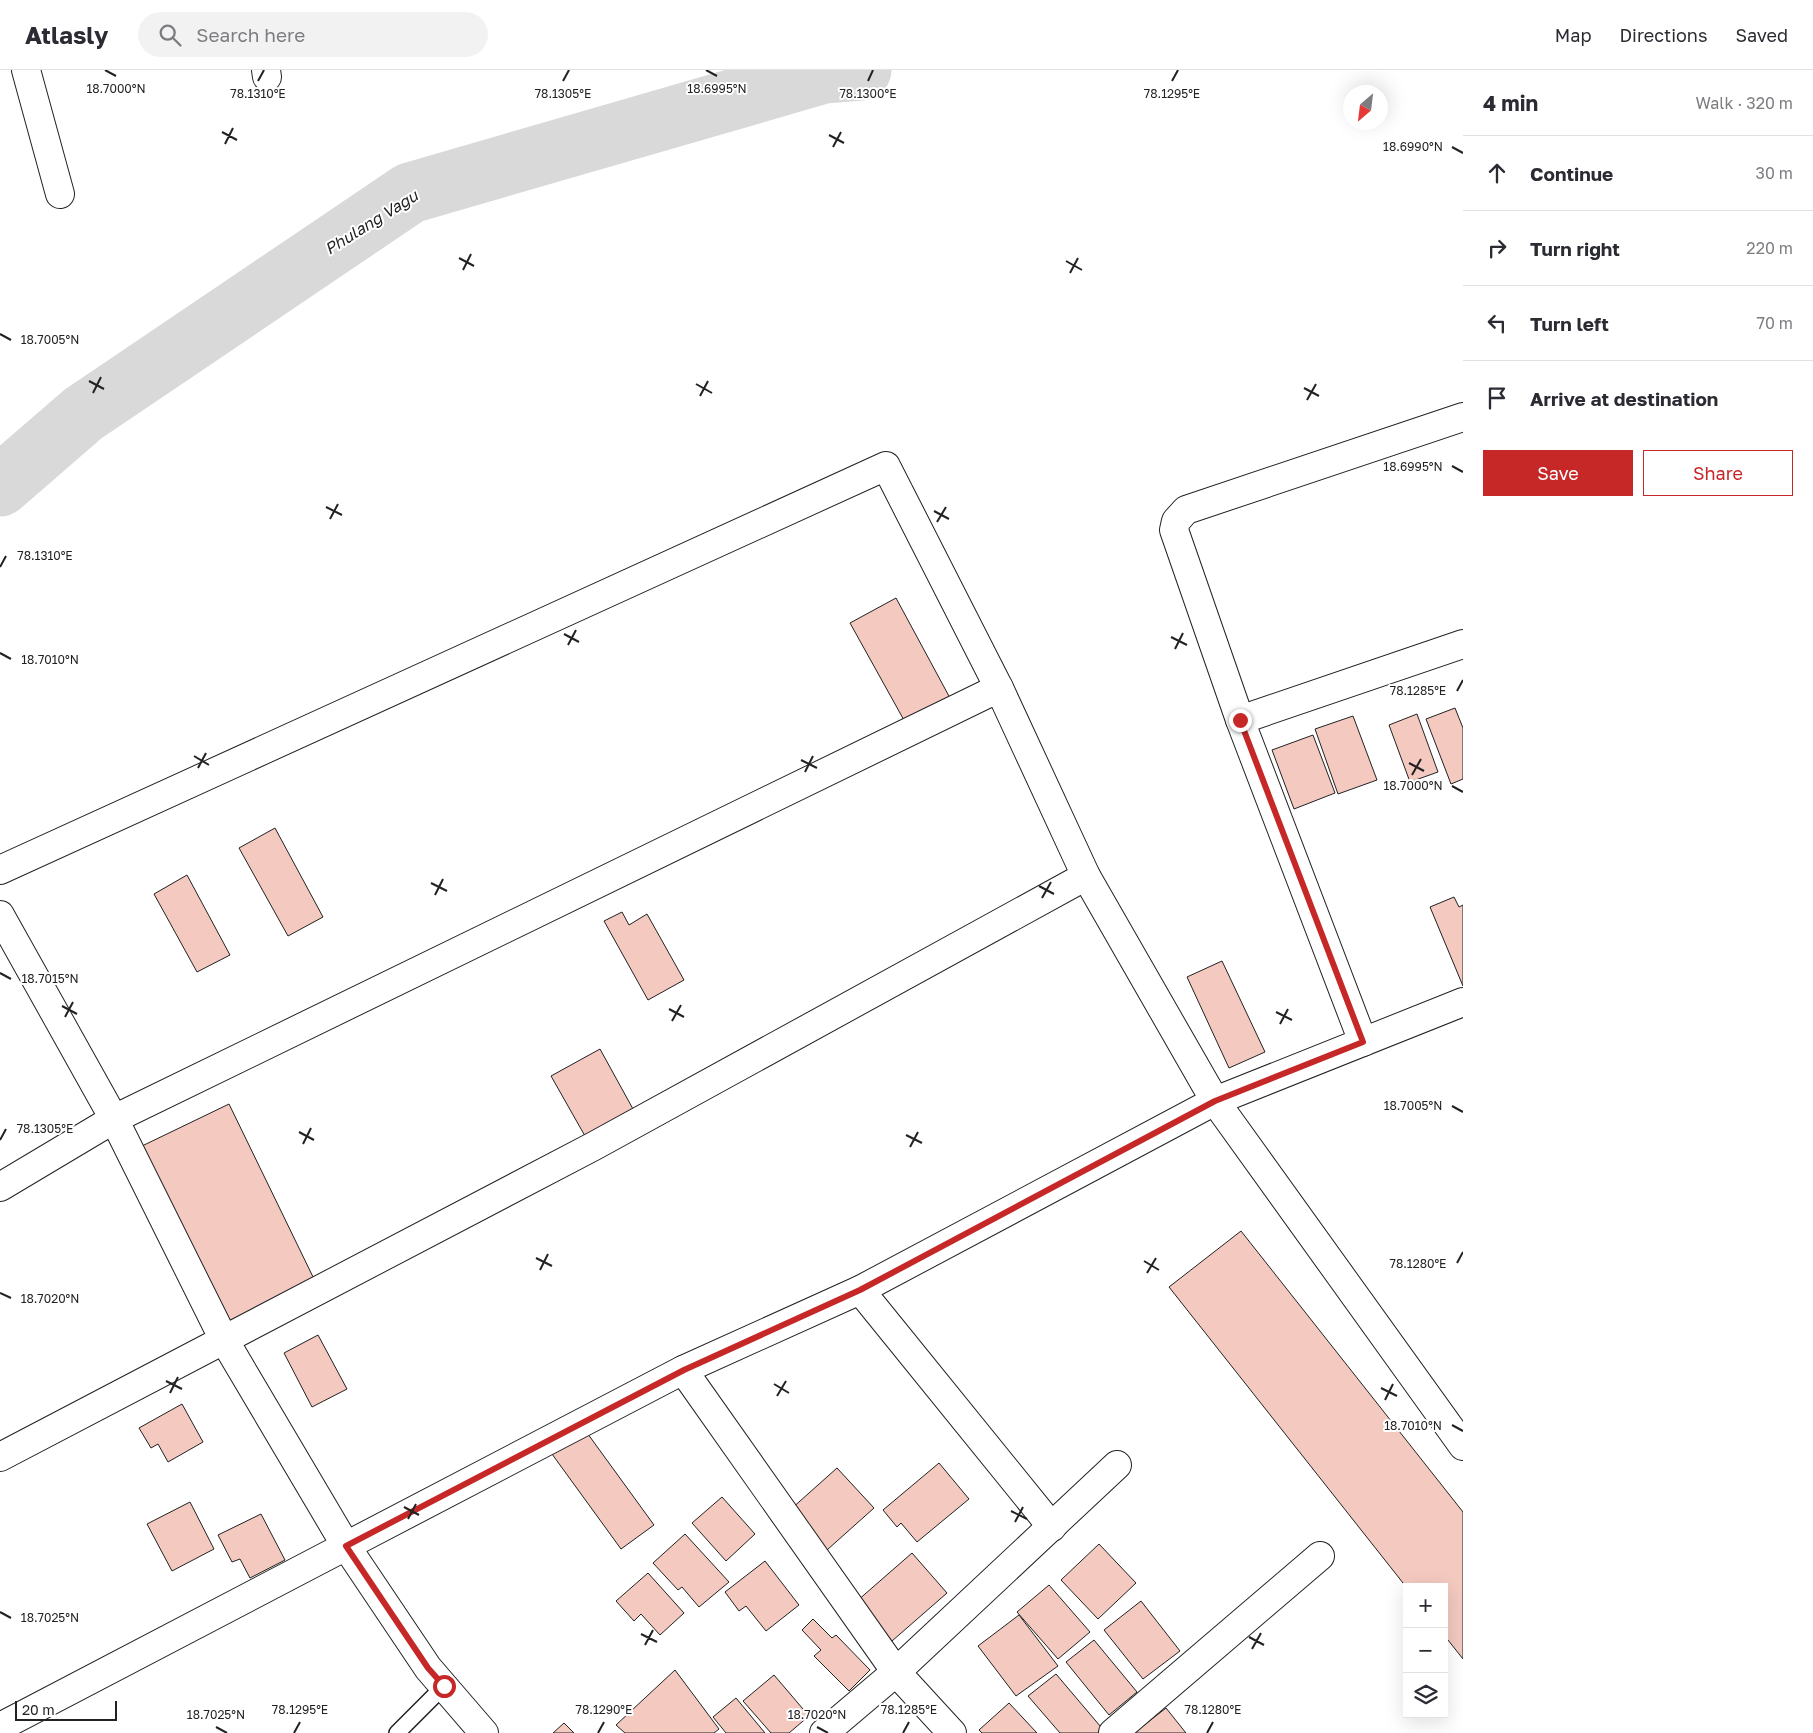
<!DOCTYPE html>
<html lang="en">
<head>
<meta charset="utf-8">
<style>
	:root { --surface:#fff; --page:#f2f2f3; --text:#2b2b33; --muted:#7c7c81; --line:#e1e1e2; --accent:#c62828 }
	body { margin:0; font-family:"Golos Text",sans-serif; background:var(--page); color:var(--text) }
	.controls { position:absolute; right:15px; bottom:15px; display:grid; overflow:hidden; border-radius:0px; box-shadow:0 5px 20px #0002 }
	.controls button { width:45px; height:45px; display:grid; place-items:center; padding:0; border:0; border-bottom:1px solid var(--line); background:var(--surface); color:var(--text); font:25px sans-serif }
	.compass { position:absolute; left:1343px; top:15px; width:45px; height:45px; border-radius:50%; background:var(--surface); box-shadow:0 5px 20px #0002; rotate:208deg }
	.scale { position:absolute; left:15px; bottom:12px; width:102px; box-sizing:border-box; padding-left:5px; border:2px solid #222; border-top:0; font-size:14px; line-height:18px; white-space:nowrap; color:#222; -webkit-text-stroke:4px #fff; paint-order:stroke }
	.stop { position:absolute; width:15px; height:15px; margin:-11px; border:4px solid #c62828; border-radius:50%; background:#fff }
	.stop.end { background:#c62828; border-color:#fff; box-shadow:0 1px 5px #0008 }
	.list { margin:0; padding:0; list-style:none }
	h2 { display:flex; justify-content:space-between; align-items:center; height:65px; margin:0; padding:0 20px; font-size:21px }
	h2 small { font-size:16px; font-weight:400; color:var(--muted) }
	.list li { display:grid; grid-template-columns:32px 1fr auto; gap:15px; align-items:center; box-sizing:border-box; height:75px; padding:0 20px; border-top:1px solid var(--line) }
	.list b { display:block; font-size:19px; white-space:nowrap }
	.list em { font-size:16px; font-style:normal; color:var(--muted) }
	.actions { display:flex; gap:10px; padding:15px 20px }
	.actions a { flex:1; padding:11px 0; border:1px solid var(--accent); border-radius:0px; text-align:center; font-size:18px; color:var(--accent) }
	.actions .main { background:var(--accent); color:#fff }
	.icon { flex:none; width:28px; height:28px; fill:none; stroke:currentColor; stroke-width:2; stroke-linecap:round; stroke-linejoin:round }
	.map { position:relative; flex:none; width:1463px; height:1663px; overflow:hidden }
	header { display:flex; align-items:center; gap:30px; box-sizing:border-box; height:70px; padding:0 25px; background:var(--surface); border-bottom:1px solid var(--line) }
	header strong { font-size:24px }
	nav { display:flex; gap:28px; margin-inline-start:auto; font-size:18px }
	.search { width:350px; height:45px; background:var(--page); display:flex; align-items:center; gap:12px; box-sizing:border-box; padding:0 18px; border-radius:28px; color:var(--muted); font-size:19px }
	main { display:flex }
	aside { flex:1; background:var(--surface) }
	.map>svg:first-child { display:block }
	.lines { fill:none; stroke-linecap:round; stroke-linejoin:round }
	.river { stroke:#d9d9d9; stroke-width:61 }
	.building { fill:#f3c9c0; stroke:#222 }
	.lane-casing { stroke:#222; stroke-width:18 }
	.street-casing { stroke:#222; stroke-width:30 }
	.lane { stroke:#fff; stroke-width:15 }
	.street { stroke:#fff; stroke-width:28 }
	.route { stroke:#c62828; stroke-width:6 }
	.ticks { fill:none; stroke:#222; stroke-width:2 }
	.labels { text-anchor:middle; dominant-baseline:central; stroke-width:4; stroke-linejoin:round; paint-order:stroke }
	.water-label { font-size:16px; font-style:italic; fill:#222; stroke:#fff }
	.ticks-label { font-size:12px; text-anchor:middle; fill:#222; stroke:#fff; stroke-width:4; stroke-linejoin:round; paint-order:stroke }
</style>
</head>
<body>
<header>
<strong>Atlasly</strong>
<div class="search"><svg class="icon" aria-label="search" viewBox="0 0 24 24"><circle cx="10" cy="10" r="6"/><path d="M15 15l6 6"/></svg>Search here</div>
<nav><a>Map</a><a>Directions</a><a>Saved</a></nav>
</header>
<main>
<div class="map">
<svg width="1463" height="1663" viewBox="0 0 1463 1663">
	<rect width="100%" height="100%" fill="#fff"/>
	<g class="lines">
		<path class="river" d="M0 416 83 344 410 123 824 3 861 0"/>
	</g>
	<g class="building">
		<path d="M896 528 950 628 905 652 850 553Z"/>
		<path d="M1455 638 1463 658V709L1451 714 1426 649Z"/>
		<path d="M1417 644 1438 702 1410 712 1389 655Z"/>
		<path d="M1353 646 1377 710 1338 724 1315 659Z"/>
		<path d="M1313 665 1335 723 1294 739 1272 680Z"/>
		<path d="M275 758 323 847 288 866 239 778Z"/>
		<path d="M187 805 230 885 197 902 154 824Z"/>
		<path d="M1454 827 1459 837 1463 835V916L1430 837Z"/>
		<path d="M622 842 629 855 647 844 684 910 648 930 604 851Z"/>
		<path d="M1222 891 1265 982 1229 998 1187 907Z"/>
		<path d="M600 979 633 1039 585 1066 551 1006Z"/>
		<path d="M229 1034 315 1211 228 1253 142 1076Z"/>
		<path d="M1241 1161 1463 1442V1589L1444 1565V1517L1407 1518 1169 1217Z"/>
		<path d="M318 1265 347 1319 312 1337 284 1283Z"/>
		<path d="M182 1334 203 1372 168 1392 158 1374 151 1378 139 1358Z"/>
		<path d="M585 1360 654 1455 621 1479 552 1384Z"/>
		<path d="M939 1393 969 1429 917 1472 901 1453 897 1457 883 1440Z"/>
		<path d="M837 1398 874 1438 827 1480 790 1440Z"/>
		<path d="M722 1427 755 1464 726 1491 692 1453Z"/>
		<path d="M190 1432 214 1479 172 1501 147 1454Z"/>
		<path d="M261 1444 285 1490 250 1508 240 1489 232 1492 218 1465Z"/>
		<path d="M685 1464 729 1512 699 1537 682 1517 678 1520 653 1493Z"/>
		<path d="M1099 1474 1136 1513 1098 1549 1061 1510Z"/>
		<path d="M912 1483 947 1523 892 1571 857 1531Z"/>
		<path d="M765 1491 799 1535 766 1561 746 1536 739 1541 725 1522Z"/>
		<path d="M648 1503 684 1543 660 1565 641 1544 634 1551 616 1531Z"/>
		<path d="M1049 1515 1090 1562 1058 1589 1017 1542Z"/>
		<path d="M1141 1531 1180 1581 1143 1609 1104 1560Z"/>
		<path d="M1019 1545 1058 1596 1016 1626 978 1576Z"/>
		<path d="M813 1549 832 1568 836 1565 870 1600 849 1621 814 1586 821 1580 802 1560Z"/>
		<path d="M1094 1570 1137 1622 1109 1645 1066 1592Z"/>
		<path d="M675 1600 719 1659 714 1663H625L616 1655Z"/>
		<path d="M1056 1604 1106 1663H1060L1028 1626Z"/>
		<path d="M774 1605 809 1646 789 1663H771L743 1631Z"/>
		<path d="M736 1628 765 1663H726L713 1647Z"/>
		<path d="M1009 1633 1037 1663H982L979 1660Z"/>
		<path d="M1166 1638 1186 1663H1134Z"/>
		<path d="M564 1653 574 1663H553Z"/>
	</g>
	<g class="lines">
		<defs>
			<path id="lane" d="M397 1663 444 1616"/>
			<g id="street">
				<path d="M26 0 60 124"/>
				<path d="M266 0 267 7"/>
				<path d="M1240 650 1463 574"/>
				<path d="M0 800 886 396 999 618"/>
				<path d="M0 845 114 1049 223 1268 346 1476 683 1300 860 1220 1215 1031 1086 806 999 618 114 1049 0 1117"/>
				<path d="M1463 932 1215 1031 1463 1376"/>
				<path d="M1363 972 1240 650 1174 460 1176 451 1186 440 1463 347"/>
				<path d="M860 1220 1052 1457"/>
				<path d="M683 1300 896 1602 952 1663"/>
				<path d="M0 1387 594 1076 1086 806"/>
				<path d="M0 1657 346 1476 428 1598 484 1663"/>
				<path d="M824 1663 896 1602 1117 1395"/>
				<path d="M1113 1663 1320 1486"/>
			</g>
		</defs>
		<use href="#lane" class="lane-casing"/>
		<use href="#street" class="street-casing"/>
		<use href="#lane" class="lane"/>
		<use href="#street" class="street"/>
	</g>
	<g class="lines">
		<path class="route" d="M444 1616 428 1598 346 1476 684 1300 860 1220 1215 1031 1363 972 1240 650"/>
	</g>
	<path class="ticks" d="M105 0 116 6M706 0 717 6M258 11 264 0M563 11 569 0M868 11 873 0M1172 11 1178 0M222 62 237 70M829 65 844 73M225 74 233 58M833 77 841 62M1452 77 1463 83M459 188 474 196M1066 191 1082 200M463 200 471 184M1070 203 1078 188M0 264 11 270M89 311 104 319M696 314 712 323M1304 318 1319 326M93 323 101 307M700 326 708 311M1307 330 1316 314M1452 396 1463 402M326 437 342 445M934 441 949 449M330 449 338 434M937 452 946 437M0 497 6 486M564 564 579 572M1171 567 1187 575M568 575 576 560M1175 579 1183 563M0 583 11 589M1457 621 1463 610M194 686 209 695M801 690 817 698M1409 693 1424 701M198 698 206 683M805 702 813 686M1412 705 1421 689M1452 716 1463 722M431 813 447 821M1039 816 1054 824M435 825 443 809M1042 828 1051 812M0 903 11 909M62 936 77 944M669 939 684 947M1276 942 1292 950M65 947 73 932M672 951 681 935M1280 954 1288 939M1452 1036 1463 1042M299 1062 314 1070M906 1065 922 1073M0 1070 6 1059M303 1074 311 1058M910 1077 918 1062M536 1188 552 1196M1144 1191 1159 1200M1457 1193 1463 1182M540 1200 548 1184M1147 1203 1156 1188M0 1223 11 1228M166 1311 182 1319M774 1314 789 1323M1381 1318 1397 1326M170 1323 178 1307M777 1326 786 1311M1385 1330 1393 1314M1452 1355 1463 1361M404 1437 419 1445M1011 1441 1027 1449M408 1449 416 1434M1015 1452 1023 1437M0 1542 11 1548M641 1564 657 1572M1249 1567 1264 1575M645 1575 653 1560M1252 1579 1261 1563M216 1657 227 1663M817 1657 828 1663M294 1663 300 1652M598 1663 604 1652M903 1663 909 1652M1207 1663 1213 1652"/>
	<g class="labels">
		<g class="water-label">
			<text transform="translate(371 152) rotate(-32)">Phulang Vagu</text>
		</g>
	</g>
	<g class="ticks-label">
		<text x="116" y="23">18.7000°N</text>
		<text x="717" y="23">18.6995°N</text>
		<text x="258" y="28">78.1310°E</text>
		<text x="563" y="28">78.1305°E</text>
		<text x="868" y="28">78.1300°E</text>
		<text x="1172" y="28">78.1295°E</text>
		<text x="1413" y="81">18.6990°N</text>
		<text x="50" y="274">18.7005°N</text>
		<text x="1413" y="401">18.6995°N</text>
		<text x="45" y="490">78.1310°E</text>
		<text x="50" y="594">18.7010°N</text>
		<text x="1418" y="625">78.1285°E</text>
		<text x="1413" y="720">18.7000°N</text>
		<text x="50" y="913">18.7015°N</text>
		<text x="1413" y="1040">18.7005°N</text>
		<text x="45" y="1063">78.1305°E</text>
		<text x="1418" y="1198">78.1280°E</text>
		<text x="50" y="1233">18.7020°N</text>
		<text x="1413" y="1360">18.7010°N</text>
		<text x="50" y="1552">18.7025°N</text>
		<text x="300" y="1644">78.1295°E</text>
		<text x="604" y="1644">78.1290°E</text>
		<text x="909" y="1644">78.1285°E</text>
		<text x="1213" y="1644">78.1280°E</text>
		<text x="216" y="1649">18.7025°N</text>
		<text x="817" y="1649">18.7020°N</text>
	</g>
</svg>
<div class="controls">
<button>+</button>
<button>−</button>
<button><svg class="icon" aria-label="layers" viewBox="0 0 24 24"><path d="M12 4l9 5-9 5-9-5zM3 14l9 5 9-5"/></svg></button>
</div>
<svg class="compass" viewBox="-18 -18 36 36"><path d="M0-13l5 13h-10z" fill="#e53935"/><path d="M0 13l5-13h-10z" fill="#7c7c81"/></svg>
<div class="scale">20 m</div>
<div class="stop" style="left:444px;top:1616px"></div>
<div class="stop end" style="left:1240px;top:650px"></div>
</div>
<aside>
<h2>4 min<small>Walk · 320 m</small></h2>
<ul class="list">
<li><svg class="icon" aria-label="ahead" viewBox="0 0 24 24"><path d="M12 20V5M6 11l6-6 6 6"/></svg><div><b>Continue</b></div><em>30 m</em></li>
<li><svg class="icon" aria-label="right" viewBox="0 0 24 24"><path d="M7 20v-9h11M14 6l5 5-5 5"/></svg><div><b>Turn right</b></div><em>220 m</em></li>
<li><svg class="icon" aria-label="left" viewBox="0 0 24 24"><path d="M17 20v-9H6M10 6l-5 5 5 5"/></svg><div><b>Turn left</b></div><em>70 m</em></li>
<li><svg class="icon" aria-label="arrive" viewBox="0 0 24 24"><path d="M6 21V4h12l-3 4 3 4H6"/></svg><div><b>Arrive at destination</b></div></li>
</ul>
<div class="actions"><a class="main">Save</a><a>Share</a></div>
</aside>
</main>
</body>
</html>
